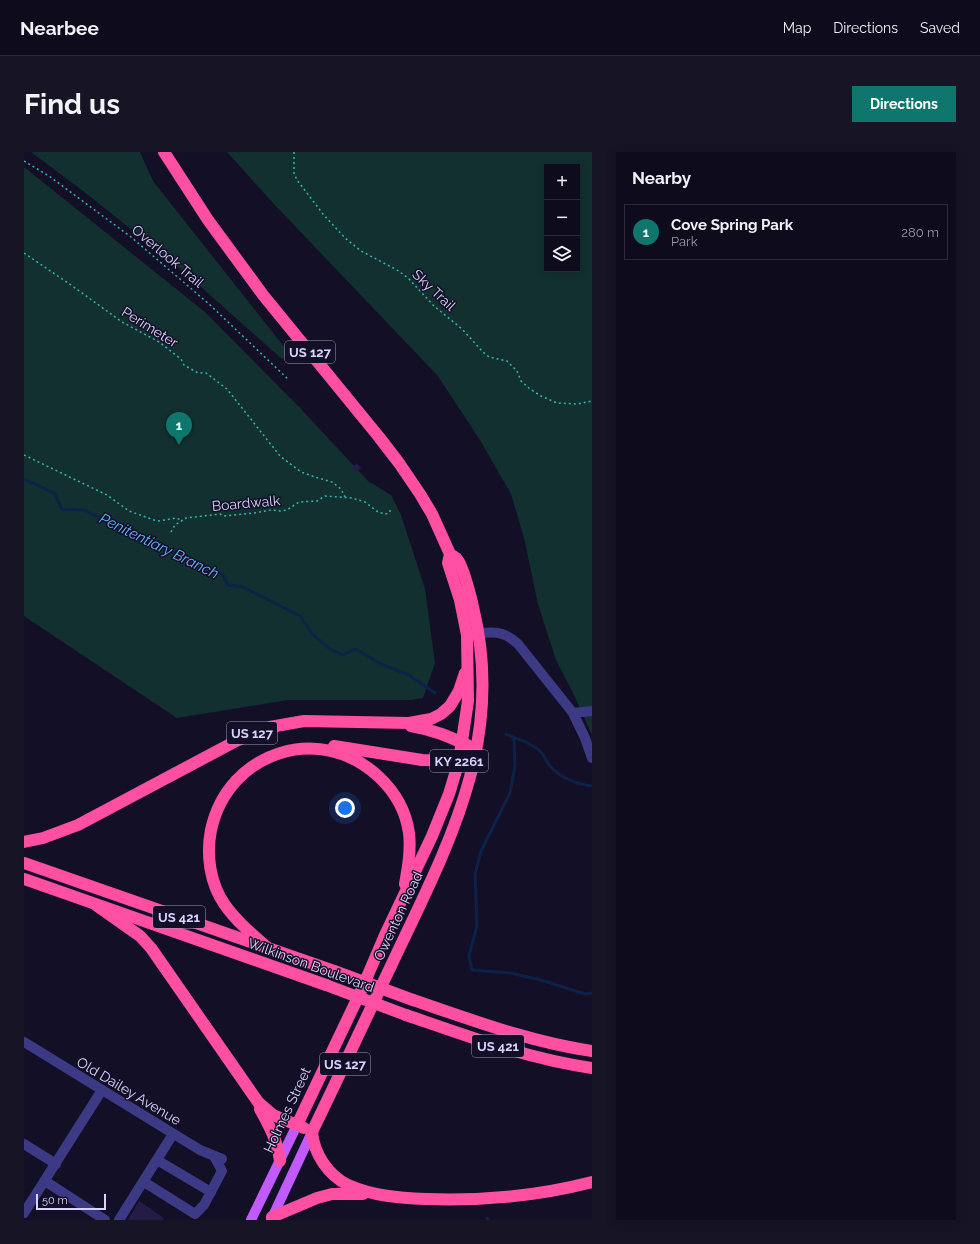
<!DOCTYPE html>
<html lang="en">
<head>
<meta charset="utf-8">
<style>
	:root { --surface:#0e0b1c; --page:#171425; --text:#f1f3f6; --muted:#9b9ba3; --line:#2e2b3b; --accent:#0f766e }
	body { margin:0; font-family:Raleway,sans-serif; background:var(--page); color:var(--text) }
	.controls { position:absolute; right:12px; top:12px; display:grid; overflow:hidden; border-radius:0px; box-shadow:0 2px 10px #0003 }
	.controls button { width:36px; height:36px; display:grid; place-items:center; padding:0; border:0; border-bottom:1px solid var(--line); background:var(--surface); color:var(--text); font:20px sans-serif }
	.scale { position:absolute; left:12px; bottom:10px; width:70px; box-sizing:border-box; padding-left:4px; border:2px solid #d9d4ff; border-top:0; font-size:11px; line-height:14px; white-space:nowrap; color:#d9d4ff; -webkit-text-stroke:3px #130f26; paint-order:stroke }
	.you { position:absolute; left:321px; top:656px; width:14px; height:14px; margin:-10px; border:3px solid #fff; border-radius:50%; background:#1a73e8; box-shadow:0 0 0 6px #1a73e833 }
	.badge { display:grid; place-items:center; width:26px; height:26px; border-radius:50%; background:var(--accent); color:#fff; font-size:13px; font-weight:700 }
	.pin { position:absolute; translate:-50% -33px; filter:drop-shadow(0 1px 2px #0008) }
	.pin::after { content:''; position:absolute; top:21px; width:14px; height:12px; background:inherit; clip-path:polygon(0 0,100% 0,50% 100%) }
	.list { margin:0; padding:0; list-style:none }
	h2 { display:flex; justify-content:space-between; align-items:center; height:52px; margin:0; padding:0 16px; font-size:17px }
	h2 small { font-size:13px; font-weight:400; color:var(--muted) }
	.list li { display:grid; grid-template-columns:26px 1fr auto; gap:12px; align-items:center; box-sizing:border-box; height:56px; margin:0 8px 8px; padding:0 8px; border:1px solid var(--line); border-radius:0px }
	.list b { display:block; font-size:15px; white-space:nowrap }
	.list p { margin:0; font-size:13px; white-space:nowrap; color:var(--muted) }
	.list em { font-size:13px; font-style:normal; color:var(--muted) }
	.icon { flex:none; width:22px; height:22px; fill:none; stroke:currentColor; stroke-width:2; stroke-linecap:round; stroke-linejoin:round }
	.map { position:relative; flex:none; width:568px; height:1068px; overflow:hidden; border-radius:0px }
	header { display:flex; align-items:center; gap:24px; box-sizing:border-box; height:56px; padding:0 20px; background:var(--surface); border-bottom:1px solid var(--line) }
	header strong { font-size:19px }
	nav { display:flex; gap:22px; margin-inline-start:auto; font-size:14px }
	.intro { display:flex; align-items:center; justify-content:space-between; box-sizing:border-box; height:96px; padding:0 24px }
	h1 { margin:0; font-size:28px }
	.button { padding:10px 18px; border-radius:0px; background:var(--accent); color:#fff; font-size:14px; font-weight:700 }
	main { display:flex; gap:24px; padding:0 24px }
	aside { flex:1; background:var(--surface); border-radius:0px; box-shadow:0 2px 10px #0003 }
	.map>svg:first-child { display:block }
	.green { fill:#12302f; fill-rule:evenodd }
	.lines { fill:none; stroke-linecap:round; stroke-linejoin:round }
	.stream { stroke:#0c2248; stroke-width:3 }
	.building { fill:#241b47 }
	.path { stroke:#2fb8b0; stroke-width:1.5; stroke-dasharray:2 3; stroke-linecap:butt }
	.minor { stroke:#3d3a85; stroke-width:10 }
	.major { stroke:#c25bff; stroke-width:10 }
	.highway { stroke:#ff4fa3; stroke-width:12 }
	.highway-bridge { stroke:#ff4fa3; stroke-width:12 }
	.labels { text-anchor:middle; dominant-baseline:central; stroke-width:3; stroke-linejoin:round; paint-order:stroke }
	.shield { fill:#130f26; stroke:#9e99be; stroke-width:1 }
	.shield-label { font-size:13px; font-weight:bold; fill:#d9d4ff }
	.street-label { font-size:14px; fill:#d9d4ff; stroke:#130f26 }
	.water-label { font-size:15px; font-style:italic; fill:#62b6ff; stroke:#130f26 }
</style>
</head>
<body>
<header>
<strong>Nearbee</strong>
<nav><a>Map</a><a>Directions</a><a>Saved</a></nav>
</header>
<div class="intro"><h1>Find us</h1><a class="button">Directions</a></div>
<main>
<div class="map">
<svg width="568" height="1068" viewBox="0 0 568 1068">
	<rect width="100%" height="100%" fill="#130f26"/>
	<g class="green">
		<path d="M7 0H116L129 29 265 201 258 207 159 119 63 42Z"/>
		<path d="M203 0H568V583L550 543 532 508 514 452 500 386 487 342 456 288 413 223 249 51ZM523 15H553V117H523Z"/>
		<path d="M0 15 181 160 277 257 344 329 367 343 377 363 401 437 411 511 399 546 387 548H264L153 566 0 464Z"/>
	</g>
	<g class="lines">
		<g class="stream">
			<path d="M0 327 30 341 38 357 61 358 103 382 166 407 199 423 204 433 219 435 276 464 289 483 306 497 319 503 331 497 357 512 385 523 411 541"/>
			<path d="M482 582C493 587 506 590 516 599 520 603 522 609 526 614 537 626 552 632 568 634"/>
			<path d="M490 586 491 613 486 641 457 699 451 722 453 774 445 804 448 818 486 821 517 828 561 842 568 841"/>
			<path d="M463 1066 464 1068"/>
		</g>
	</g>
	<g class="building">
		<path d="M333 311 337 316 332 321 328 316Z"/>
		<path d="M115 1049 140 1066 139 1068H104Z"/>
	</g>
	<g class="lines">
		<g class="path">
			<path d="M270 0V21L273 28 299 62 321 86 337 99 373 118 384 126 410 154 438 177 459 200 465 205 483 209 493 219 497 229 506 237 517 244 533 251 553 252 568 249"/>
			<path d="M0 9 25 24 107 85 185 152 265 228"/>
			<path d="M0 101 47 133 98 170 135 190 157 207 160 213 174 221H182L203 237 256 304 277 320 291 325 308 330 317 337 321 345"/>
			<path d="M0 303 83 343 105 359 130 368 135 369 152 366 157 368"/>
			<path d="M147 380 151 373 162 366 196 362 200 364 230 361 247 358 256 359 263 358 275 350 293 349 301 344 328 346 341 350 354 360 361 362 365 361 367 357"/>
		</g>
		<g class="minor">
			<path d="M447 482C467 480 478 477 494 492L549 561 561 586 568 606"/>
			<path d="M549 561 568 559"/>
			<path d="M0 890 176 998 198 1007"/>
			<path d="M0 992 32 1012"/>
			<path d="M133 1008 187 1040"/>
			<path d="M21 1029 81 1068"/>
			<path d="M120 1030 171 1062 180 1053 198 1019 190 1004"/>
			<path d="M0 1061 78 938"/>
			<path d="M95 1068 149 982"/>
		</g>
		<g class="major">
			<path d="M227 1068 273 973"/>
			<path d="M247 1068 288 980"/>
		</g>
		<g class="highway">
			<path d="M140 0 184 68 239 143 355 285 375 311 396 342 408 362 426 402 424 411 436 448 443 483 444 549 435 609 425 642 408 684 361 783 337 839 273 973"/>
			<path d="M387 574C410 578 424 584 445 594"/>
			<path d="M310 594 398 608 443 609"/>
			<path d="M0 690 19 686 54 673 212 589 246 575 280 569 385 571 407 567 417 562 426 554 435 539 441 521"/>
			<path d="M0 711 310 819"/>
			<path d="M0 727 302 833"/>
			<path d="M72 753 116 784 127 796 234 950 249 963 280 976"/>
			<path d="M244 796C229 783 213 770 201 753 186 732 182 703 187 678 204 599 297 570 355 625 371 640 382 660 385 681 387 698 384 715 381 732"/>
			<path d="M389 848C448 868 506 890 568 899"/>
			<path d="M382 863C443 884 504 907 568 916"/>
			<path d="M236 957C246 975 253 988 256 1009"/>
			<path d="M288 980C317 920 345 860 374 799 428 686 481 584 449 455 447 445 439 414 433 407 432 405 428 404 426 402"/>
			<path d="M288 980C290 1002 304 1023 324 1033 349 1044 375 1046 402 1047 457 1049 514 1044 568 1030"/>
			<path d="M248 1065 293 1046 308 1042H339"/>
		</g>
		<g class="highway-bridge">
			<path d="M310 819 389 848"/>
			<path d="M302 833 382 863"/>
		</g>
	</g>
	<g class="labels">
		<g class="shield">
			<rect x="261" y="189" width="50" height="22" rx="3"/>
			<rect x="203" y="570" width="50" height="22" rx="3"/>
			<rect x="406" y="598" width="58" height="22" rx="3"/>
			<rect x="129" y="754" width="52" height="22" rx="3"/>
			<rect x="448" y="883" width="52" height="22" rx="3"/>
			<rect x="296" y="901" width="50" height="22" rx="3"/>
		</g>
		<g class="shield-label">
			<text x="286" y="200">US 127</text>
			<text x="228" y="581">US 127</text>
			<text x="435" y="609">KY 2261</text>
			<text x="155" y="765">US 421</text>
			<text x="474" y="894">US 421</text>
			<text x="321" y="912">US 127</text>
		</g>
		<g class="street-label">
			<text transform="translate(144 104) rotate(40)">Overlook Trail</text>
			<text transform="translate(410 138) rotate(43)">Sky Trail</text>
			<text transform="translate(126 175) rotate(32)">Perimeter</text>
			<text transform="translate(222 351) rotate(-5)">Boardwalk</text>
			<text transform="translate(374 764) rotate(-65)">Owenton Road</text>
			<text transform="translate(287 813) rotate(20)">Wilkinson Boulevard</text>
			<text transform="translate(105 939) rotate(31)">Old Dailey Avenue</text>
			<text transform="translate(263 958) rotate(-65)">Holmes Street</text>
		</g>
		<g class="water-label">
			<text transform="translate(135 394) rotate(26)">Penitentiary Branch</text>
		</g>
	</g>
</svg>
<div class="controls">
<button>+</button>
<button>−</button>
<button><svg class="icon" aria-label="layers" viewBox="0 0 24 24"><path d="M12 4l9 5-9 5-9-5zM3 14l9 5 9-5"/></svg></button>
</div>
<div class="scale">50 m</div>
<div class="you"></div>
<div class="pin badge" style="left:155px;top:293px">1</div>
</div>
<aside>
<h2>Nearby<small></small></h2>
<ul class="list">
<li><span class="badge">1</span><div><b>Cove Spring Park</b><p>Park</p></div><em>280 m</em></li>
</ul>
</aside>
</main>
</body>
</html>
